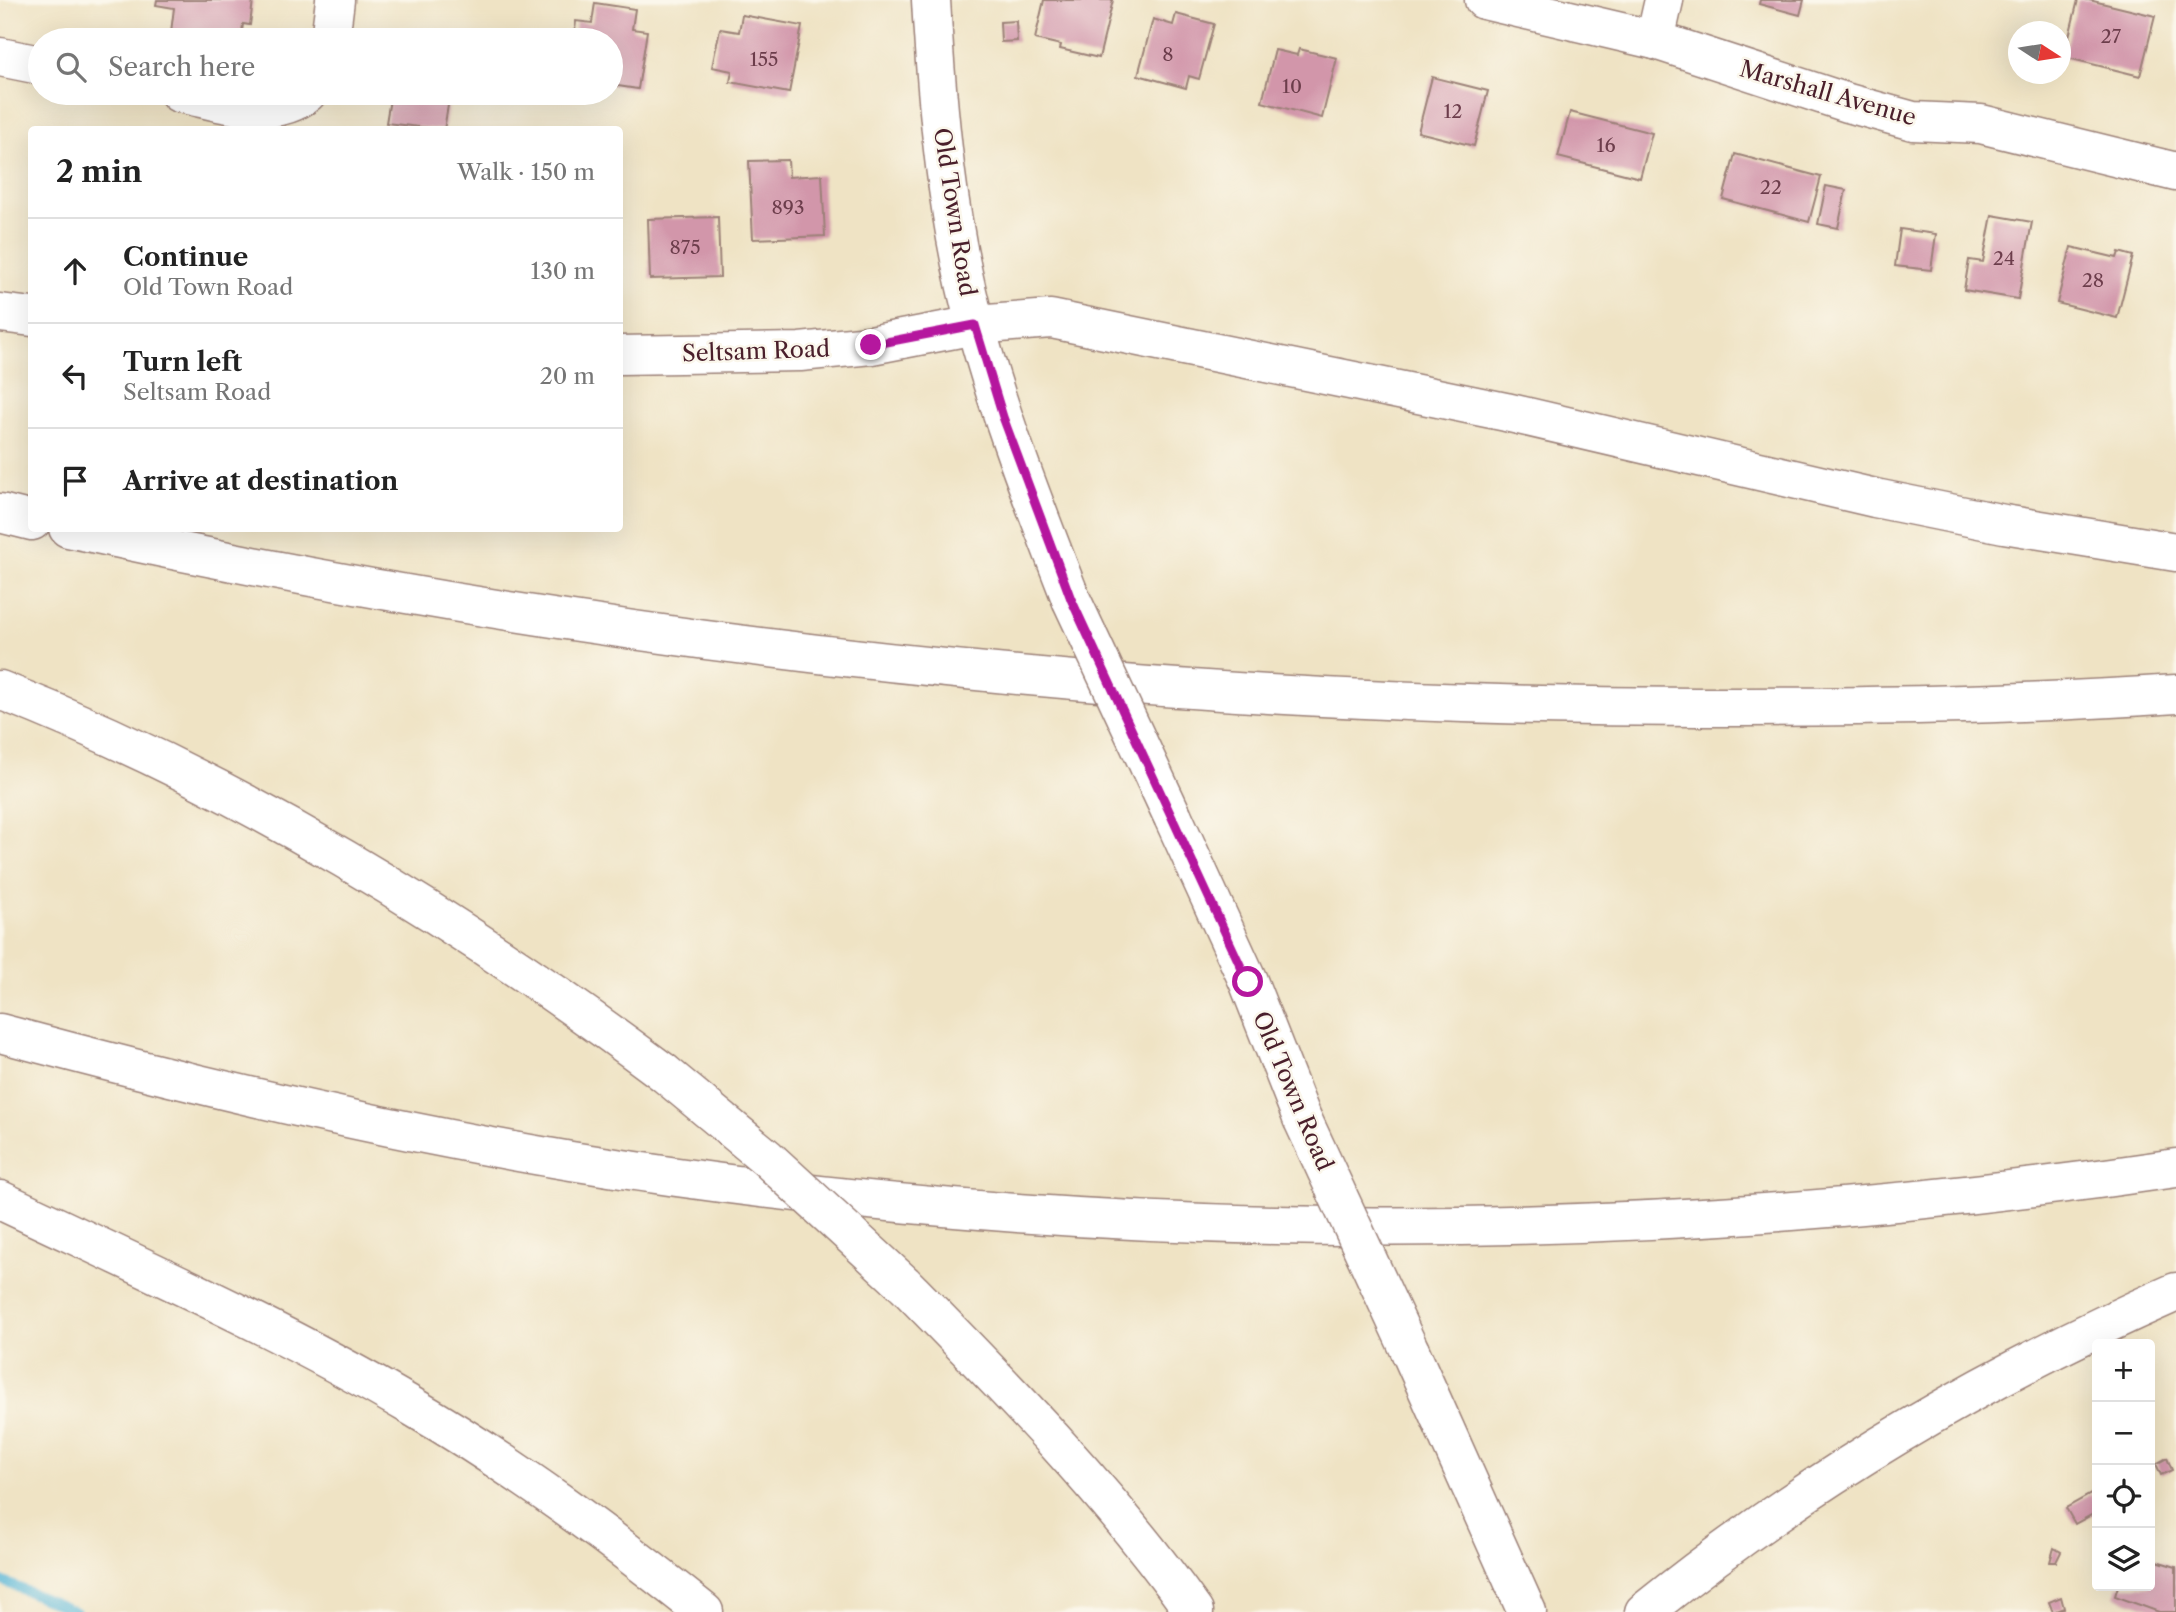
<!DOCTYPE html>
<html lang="en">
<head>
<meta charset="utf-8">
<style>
	:root { --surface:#fff; --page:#f2f2f2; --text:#222; --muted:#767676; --line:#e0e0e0 }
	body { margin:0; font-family:"Libre Caslon Text",serif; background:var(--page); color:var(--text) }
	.controls { position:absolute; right:21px; bottom:21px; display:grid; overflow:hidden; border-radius:7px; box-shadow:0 7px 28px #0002 }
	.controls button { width:63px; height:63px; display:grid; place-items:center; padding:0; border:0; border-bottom:2px solid var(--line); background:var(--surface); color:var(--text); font:35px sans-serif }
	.compass { position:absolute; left:2008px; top:21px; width:63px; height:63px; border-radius:50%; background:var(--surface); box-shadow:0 7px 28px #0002; rotate:102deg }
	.stop { position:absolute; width:21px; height:21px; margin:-16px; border:5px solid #b5179e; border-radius:50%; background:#fff }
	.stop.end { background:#b5179e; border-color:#fff; box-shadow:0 2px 7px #0008 }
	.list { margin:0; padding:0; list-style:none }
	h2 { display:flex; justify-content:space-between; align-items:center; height:91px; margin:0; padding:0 28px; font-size:30px }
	h2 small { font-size:23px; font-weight:400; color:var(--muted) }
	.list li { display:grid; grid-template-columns:46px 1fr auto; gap:21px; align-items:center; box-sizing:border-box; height:105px; padding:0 28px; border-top:2px solid var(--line) }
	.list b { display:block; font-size:26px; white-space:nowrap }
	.list p { margin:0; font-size:23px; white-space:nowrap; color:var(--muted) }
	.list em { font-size:23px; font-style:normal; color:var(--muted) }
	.icon { flex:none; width:38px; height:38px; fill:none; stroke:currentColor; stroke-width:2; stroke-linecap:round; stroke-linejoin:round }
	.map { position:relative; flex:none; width:2176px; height:1612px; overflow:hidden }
	.search { position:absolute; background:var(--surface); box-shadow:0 7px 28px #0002; left:28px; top:28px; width:595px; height:77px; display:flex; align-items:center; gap:18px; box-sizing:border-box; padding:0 24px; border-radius:38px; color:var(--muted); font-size:26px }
	.panel { position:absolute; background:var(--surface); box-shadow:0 7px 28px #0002; left:28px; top:126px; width:595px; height:406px; border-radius:7px }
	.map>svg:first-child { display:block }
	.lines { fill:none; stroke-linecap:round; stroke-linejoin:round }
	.stream { stroke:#58b6d6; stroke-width:10 }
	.building { fill:#d296aa }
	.minor-casing { stroke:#9c8178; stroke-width:41 }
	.secondary-casing { stroke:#9c8178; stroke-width:41 }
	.motorway-casing { stroke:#9c8178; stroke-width:41 }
	.minor { stroke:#fff; stroke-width:38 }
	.secondary { stroke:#fff; stroke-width:38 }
	.motorway { stroke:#fff; stroke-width:38 }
	.secondary-bridge-casing { stroke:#9c8178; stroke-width:41; stroke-linecap:butt }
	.motorway-bridge-casing { stroke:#9c8178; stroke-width:41; stroke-linecap:butt }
	.secondary-bridge { stroke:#fff; stroke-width:38 }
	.motorway-bridge { stroke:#fff; stroke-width:38 }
	.route { stroke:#b5179e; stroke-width:9 }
	.labels { text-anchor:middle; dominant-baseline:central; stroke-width:5; stroke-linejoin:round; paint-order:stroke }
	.number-label { font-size:19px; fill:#6c3d4b }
	.street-label { font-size:23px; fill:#4a1f2b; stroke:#fbf7ec }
</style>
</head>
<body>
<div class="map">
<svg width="2176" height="1612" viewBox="0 0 2176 1612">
	<rect width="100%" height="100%" fill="#fbf7ec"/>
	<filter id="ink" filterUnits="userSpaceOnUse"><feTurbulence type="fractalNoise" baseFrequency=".0143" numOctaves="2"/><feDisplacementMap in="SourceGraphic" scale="14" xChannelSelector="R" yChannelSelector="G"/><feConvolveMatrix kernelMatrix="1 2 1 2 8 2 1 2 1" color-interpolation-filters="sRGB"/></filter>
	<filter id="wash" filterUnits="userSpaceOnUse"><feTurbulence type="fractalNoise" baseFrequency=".00686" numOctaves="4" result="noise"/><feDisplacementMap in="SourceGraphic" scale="28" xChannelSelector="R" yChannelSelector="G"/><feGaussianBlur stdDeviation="1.57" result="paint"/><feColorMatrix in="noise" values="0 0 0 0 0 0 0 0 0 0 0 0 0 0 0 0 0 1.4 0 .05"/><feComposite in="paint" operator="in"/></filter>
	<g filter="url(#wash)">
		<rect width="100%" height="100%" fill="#efe3c4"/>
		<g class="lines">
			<path class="stream" d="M0 1580 76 1612"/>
		</g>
		<g id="blocks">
			<g class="building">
				<path d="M157 0H253L250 25 243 24 241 40 171 32 174 8 156 5Z"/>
				<path d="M1044 0H1113L1099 58 1060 49 1061 45 1035 39Z"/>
				<path d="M1760 0H1804L1800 15 1759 4Z"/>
				<path d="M2078 0H2089L2155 16 2140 76 2064 57Z"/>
				<path d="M595 3 635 9 632 29 647 31 638 89 611 85V40H574L576 21 592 23Z"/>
				<path d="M1176 14 1214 24 1199 79 1189 76 1186 88 1138 75 1153 19 1173 25Z"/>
				<path d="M742 15 802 26 789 93 730 82 732 71 712 67 720 29 739 32Z"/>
				<path d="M1016 21 1017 41 1001 42 1000 22Z"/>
				<path d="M1299 49 1337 58 1322 118 1262 102 1275 50 1297 55Z"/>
				<path d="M1432 77 1488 91 1474 146 1418 132Z"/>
				<path d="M391 93H450L444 130 386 123Z"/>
				<path d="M1570 112 1652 133 1640 178 1558 157Z"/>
				<path d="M1735 154 1821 177 1809 222 1723 199Z"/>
				<path d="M788 160 789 177 822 175 825 236 753 239 749 161Z"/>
				<path d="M1826 186 1846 190 1838 228 1818 224Z"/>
				<path d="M1992 215 2032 222 2018 299 1964 290 1969 260 1983 262Z"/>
				<path d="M718 217 720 277 650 279 648 219Z"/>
				<path d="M1900 229 1936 234 1931 270 1895 266Z"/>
				<path d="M2071 247 2117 258 2119 252 2133 256 2117 318 2057 303Z"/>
				<path d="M2167 1458 2172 1470 2161 1475 2156 1464Z"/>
				<path d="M2091 1494 2097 1507V1512L2075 1524 2066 1508Z"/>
				<path d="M2054 1548 2061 1552 2056 1562H2050Z"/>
				<path d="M2150 1559 2176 1567V1612H2159L2115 1596 2118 1586H2150Z"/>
				<path d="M2061 1597 2064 1608 2053 1612 2049 1602Z"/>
			</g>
		</g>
	</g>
	<g filter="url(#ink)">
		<use href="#blocks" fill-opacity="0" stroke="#9c8178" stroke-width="2"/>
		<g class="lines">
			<defs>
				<g id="minor">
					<path d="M1484 0 1655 40 1848 103 1913 121 1981 124 2176 172"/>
					<path d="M330 40 335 0"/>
					<path d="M1655 40 1664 0"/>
					<path d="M0 57 40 65"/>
					<path d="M179 93C220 101 272 122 307 93"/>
				</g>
				<g id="secondary">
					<path d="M931 0C937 109 947 222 976 327 1001 420 1036 509 1071 599"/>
					<path d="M0 313 32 317"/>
					<path d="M620 355 800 352 871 345 975 325"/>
					<path d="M1173 817 1248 981 1302 1118"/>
					<path d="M1410 1351 1527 1612"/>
				</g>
				<g id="motorway">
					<path d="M975 325 1051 319 1506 412 1875 498 2004 524 2176 552"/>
					<path d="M0 513 32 521"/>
					<path d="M68 528C606 645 1146 706 1697 707 1856 707 2016 705 2176 694"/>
					<path d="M0 690C239 784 458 919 663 1072"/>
					<path d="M0 1033C188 1084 378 1129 571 1161 1102 1247 1644 1247 2176 1168"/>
					<path d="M0 1200C139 1266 281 1329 413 1407 516 1467 611 1538 704 1612"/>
					<path d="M904 1284C1006 1388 1110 1493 1194 1612"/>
					<path d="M1644 1612C1805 1482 1986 1375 2176 1292"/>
				</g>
			</defs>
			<use href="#minor" class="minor-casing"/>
			<use href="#secondary" class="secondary-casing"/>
			<use href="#motorway" class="motorway-casing"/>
			<use href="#minor" class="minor"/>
			<use href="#secondary" class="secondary"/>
			<use href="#motorway" class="motorway"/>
			<defs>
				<g id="secondary-bridge">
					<path d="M1071 599 1173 817"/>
					<path d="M1302 1118 1410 1351"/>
				</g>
				<path id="motorway-bridge" d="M663 1072 767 1158 904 1284"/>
			</defs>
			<use href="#secondary-bridge" class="secondary-bridge-casing"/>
			<use href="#motorway-bridge" class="motorway-bridge-casing"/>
			<use href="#secondary-bridge" class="secondary-bridge"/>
			<use href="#motorway-bridge" class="motorway-bridge"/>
		</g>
	</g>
	<g class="lines" filter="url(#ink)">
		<path class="route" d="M871 345 975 325 1003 417 1071 599 1248 982"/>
	</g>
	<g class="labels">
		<g class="number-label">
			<text x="2111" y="36">27</text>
			<text x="1168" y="54">8</text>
			<text x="764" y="59">155</text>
			<text x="1292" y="86">10</text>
			<text x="1453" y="111">12</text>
			<text x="1606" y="145">16</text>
			<text x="1771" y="187">22</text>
			<text x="788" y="207">893</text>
			<text x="685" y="247">875</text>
			<text x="2004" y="258">24</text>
			<text x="2093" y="280">28</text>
		</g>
		<g class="street-label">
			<text transform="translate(1828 93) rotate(16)">Marshall Avenue</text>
			<text transform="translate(955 212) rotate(81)">Old Town Road</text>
			<text transform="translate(756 351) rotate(-2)">Seltsam Road</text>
			<text transform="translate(1293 1091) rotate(67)">Old Town Road</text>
		</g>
	</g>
</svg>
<div class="controls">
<button>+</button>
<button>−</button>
<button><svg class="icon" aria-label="locate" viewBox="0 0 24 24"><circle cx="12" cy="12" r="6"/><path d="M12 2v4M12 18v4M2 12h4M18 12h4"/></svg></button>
<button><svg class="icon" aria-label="layers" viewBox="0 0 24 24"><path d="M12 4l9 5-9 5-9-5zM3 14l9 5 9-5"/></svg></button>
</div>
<svg class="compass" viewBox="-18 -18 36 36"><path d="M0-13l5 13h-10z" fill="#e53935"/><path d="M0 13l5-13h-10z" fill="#767676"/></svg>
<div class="stop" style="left:1248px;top:982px"></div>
<div class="stop end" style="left:871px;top:345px"></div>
<div class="search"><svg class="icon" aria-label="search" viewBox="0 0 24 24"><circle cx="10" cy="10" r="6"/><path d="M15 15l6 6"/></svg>Search here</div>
<section class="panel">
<h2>2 min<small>Walk · 150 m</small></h2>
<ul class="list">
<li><svg class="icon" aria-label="ahead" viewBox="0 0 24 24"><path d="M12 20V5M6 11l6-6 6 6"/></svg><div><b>Continue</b><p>Old Town Road</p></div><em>130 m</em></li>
<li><svg class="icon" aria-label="left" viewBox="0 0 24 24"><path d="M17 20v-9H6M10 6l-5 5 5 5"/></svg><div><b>Turn left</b><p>Seltsam Road</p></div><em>20 m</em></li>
<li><svg class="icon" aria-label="arrive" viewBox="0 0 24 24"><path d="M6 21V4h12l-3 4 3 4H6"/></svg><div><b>Arrive at destination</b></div></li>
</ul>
</section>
</div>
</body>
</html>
